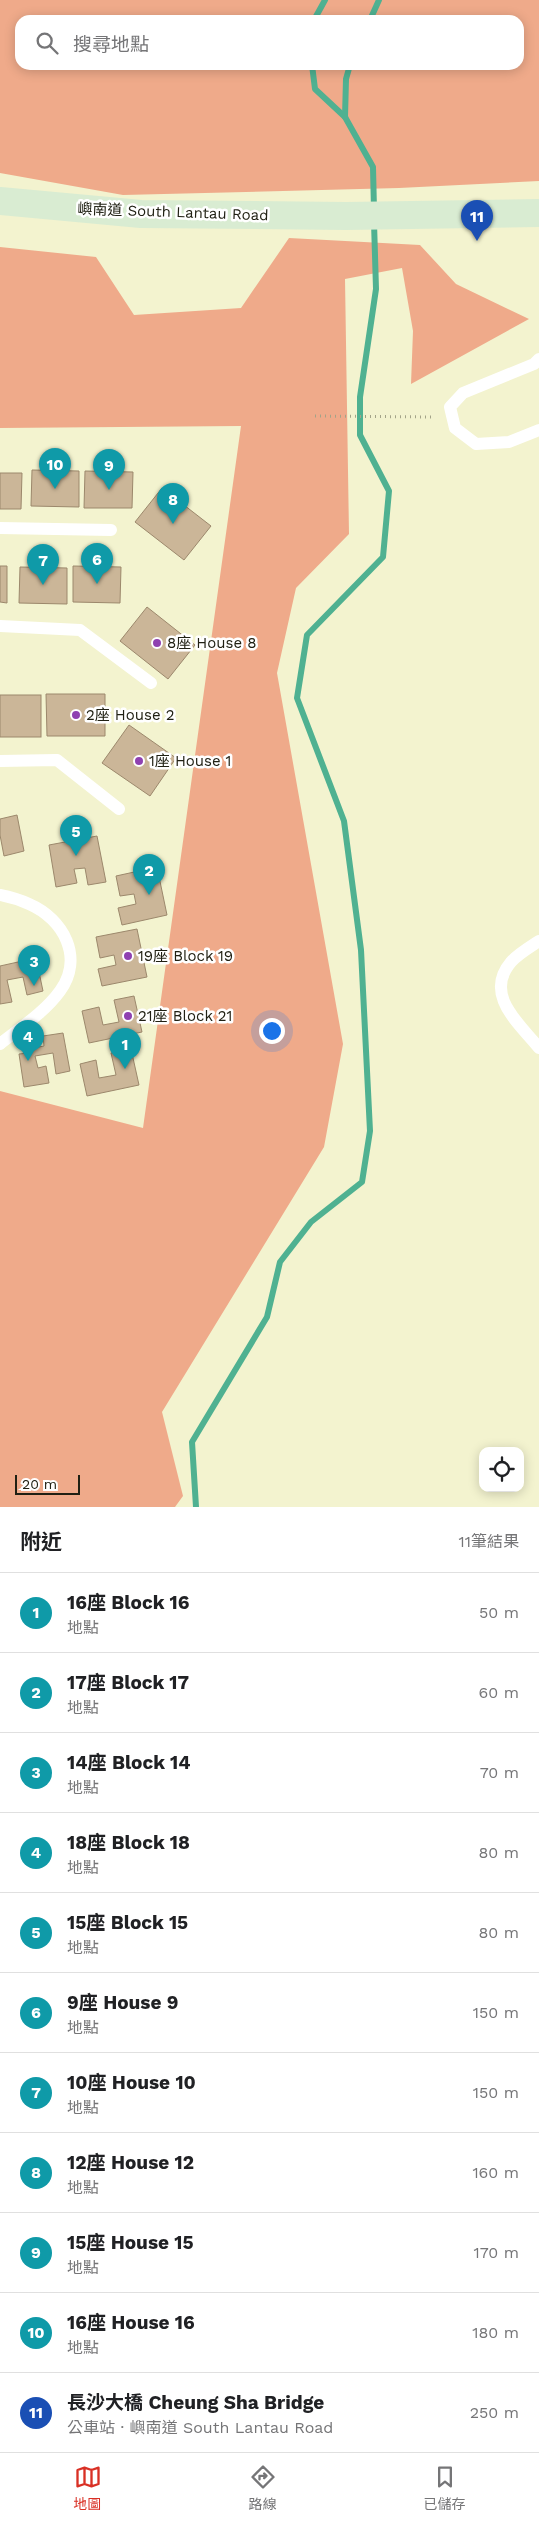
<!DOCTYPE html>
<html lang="zh-TW">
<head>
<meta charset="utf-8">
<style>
	:root { --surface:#fff; --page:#f2f2f2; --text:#202124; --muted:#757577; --line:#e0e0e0; --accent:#d93025 }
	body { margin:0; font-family:"Work Sans","Noto Sans TC",sans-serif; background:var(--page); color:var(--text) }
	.controls { position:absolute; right:15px; bottom:15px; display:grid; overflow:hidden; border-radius:10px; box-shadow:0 2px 12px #0003 }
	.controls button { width:45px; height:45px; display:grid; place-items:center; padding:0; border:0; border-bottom:1px solid var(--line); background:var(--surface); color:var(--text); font:25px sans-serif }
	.scale { position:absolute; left:15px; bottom:12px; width:65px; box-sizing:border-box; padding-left:5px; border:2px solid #202013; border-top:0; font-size:14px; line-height:18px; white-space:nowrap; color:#202013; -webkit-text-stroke:4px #fff; paint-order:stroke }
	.you { position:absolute; left:271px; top:1030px; width:18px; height:18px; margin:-12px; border:4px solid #fff; border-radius:50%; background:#1a73e8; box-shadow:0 0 0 8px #1a73e833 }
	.badge { display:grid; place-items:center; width:32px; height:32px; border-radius:50%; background:var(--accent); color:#fff; font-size:16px; font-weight:700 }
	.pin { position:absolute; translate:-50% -41px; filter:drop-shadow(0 1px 2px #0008) }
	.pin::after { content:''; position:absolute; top:26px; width:18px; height:15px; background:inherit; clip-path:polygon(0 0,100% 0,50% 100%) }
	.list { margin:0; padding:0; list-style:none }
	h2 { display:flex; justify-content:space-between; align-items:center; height:65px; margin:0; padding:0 20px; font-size:21px }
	h2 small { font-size:16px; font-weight:400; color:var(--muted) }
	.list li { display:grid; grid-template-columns:32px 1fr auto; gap:15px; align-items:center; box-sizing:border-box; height:80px; padding:0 20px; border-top:1px solid var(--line) }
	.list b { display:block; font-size:19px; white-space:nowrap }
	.list p { margin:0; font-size:16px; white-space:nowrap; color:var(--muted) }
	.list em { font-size:16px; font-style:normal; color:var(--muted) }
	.icon { flex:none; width:28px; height:28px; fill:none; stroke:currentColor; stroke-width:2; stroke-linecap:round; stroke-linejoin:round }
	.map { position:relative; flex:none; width:539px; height:1507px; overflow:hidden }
	.search { position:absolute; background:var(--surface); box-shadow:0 2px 12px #0003; left:15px; right:15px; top:15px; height:55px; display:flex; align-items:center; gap:12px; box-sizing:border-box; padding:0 18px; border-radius:15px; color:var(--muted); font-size:19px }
	.sheet { height:945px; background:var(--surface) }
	nav { display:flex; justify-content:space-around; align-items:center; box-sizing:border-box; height:70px; border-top:1px solid var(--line); background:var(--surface); font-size:14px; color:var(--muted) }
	nav a { display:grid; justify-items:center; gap:2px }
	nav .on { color:var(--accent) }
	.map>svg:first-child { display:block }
	.green { fill:#efaa8a; fill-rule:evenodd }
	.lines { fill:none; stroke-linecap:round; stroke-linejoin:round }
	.stream { stroke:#4fb191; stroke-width:6 }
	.building { fill:#cbb698; stroke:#9c886c }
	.path { stroke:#a3a388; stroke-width:3; stroke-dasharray:1 4; stroke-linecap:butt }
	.service { stroke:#fff; stroke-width:12 }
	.secondary { stroke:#d9ecd2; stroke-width:28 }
	.poi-dot { fill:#8f41b1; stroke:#fff; stroke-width:2 }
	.labels { text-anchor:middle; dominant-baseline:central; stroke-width:5; stroke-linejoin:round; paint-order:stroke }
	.street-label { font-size:15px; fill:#202013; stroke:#fff }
	.poi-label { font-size:15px; fill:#202013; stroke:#fff; text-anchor:start }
</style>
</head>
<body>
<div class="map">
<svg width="539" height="1507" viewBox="0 0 539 1507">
	<rect width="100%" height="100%" fill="#f3f3cf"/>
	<g class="green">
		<path d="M0 0H539V181L399 188 123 195 0 173ZM20 20H519V65H20Z"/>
		<path d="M289 238 420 245 456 284 529 319 411 384 413 331 402 268 345 279 349 534 296 588 277 673 343 1044 324 1147 162 1412 183 1496 175 1507H0V1091L143 1128 241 426 0 428V247L96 257 134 315 241 308Z"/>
	</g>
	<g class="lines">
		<g class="stream">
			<path d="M314 20 325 0"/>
			<path d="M370 20 379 0"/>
			<path d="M312 65 315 89 345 117"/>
			<path d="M350 65 346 79 345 117 373 167 374 210"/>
			<path d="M196 1507 192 1442 267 1317 280 1262 311 1222 362 1182 370 1131 361 950 344 821 297 698 307 635 383 557 389 491 360 435V397L376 289 374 222"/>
		</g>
	</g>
	<g class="building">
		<path d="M32 470 79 471V507L31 506Z"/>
		<path d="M85 471 133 472 132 508H84Z"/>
		<path d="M0 473H22L21 509H0Z"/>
		<path d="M162 488 211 526 184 560 135 522Z"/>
		<path d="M0 566H7V603L0 602Z"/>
		<path d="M73 566 121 567 120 603 73 602Z"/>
		<path d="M20 567 67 568V604L19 603Z"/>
		<path d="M147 607 195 645 168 679 120 641Z"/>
		<path d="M46 694H105V736H47Z"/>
		<rect x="0" y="695" width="41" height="42"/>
		<path d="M129 725 176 758 150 796 102 763Z"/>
		<path d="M17 815 24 851 4 856 0 835V819Z"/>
		<path d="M97 836 106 882 88 885 85 868 74 869 77 883 56 887 49 845Z"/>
		<path d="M157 867 167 915 122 925 118 908 136 904 134 894 120 896 116 876Z"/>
		<path d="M137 929 147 977 102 986 98 969 116 965 114 955 100 958 96 937Z"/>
		<path d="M36 958 43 991 27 995 23 977 7 980 12 1002 0 1004V966Z"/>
		<path d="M134 996 142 1032 89 1043 82 1011 99 1007 103 1025 119 1022 114 1000Z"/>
		<path d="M63 1033 70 1071 56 1074 53 1053 35 1056 38 1068 46 1066 49 1083 24 1087 19 1054 29 1053 28 1049 44 1046 43 1036Z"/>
		<path d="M131 1049 139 1085 87 1096 80 1064 96 1060 99 1078 116 1075 111 1053Z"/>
	</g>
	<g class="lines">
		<path class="path" d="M315 416 434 417"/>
		<g class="service">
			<path d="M539 359 534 364 463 393 450 407 455 428 476 444 509 442 539 430"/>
			<path d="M0 528 111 530"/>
			<path d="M0 626 80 630 151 683"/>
			<path d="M0 761 57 760 119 809"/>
			<path d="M0 895C10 897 20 900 29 904 64 919 84 958 60 991 45 1012 20 1028 0 1044"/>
			<path d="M539 941C530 947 518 954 511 962 483 995 520 1024 539 1048"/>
		</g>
		<path class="secondary" d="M0 201 141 214 346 216 539 213"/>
	</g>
	<g class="poi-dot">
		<circle cx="157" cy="643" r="5"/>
		<circle cx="76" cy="715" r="5"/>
		<circle cx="139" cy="761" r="5"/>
		<circle cx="128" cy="956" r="5"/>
		<circle cx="128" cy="1016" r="5"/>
	</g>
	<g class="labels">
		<g class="street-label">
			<text transform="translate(173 212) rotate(2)">嶼南道 South Lantau Road</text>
		</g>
		<g class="poi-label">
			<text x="167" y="643">8座 House 8</text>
			<text x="86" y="715">2座 House 2</text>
			<text x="149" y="761">1座 House 1</text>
			<text x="138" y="956">19座 Block 19</text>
			<text x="138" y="1016">21座 Block 21</text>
		</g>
	</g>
</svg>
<div class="controls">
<button><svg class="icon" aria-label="locate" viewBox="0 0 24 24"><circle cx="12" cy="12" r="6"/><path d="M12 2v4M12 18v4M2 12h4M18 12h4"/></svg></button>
</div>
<div class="scale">20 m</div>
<div class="you"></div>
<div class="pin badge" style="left:125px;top:1069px;background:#0f9aa8">1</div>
<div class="pin badge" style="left:149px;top:895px;background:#0f9aa8">2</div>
<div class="pin badge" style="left:34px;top:986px;background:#0f9aa8">3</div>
<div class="pin badge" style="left:28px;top:1061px;background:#0f9aa8">4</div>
<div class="pin badge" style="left:76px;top:856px;background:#0f9aa8">5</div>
<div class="pin badge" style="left:97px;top:584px;background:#0f9aa8">6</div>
<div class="pin badge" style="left:43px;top:585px;background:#0f9aa8">7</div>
<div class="pin badge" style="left:173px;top:524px;background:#0f9aa8">8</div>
<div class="pin badge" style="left:109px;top:490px;background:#0f9aa8">9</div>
<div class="pin badge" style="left:55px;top:489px;background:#0f9aa8">10</div>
<div class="pin badge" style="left:477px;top:241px;background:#1a4fb4">11</div>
<div class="search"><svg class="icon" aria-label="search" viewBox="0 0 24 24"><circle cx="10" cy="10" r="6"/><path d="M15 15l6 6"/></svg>搜尋地點</div>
</div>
<section class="sheet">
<h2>附近<small>11筆結果</small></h2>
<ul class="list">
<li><span class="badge" style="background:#0f9aa8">1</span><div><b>16座 Block 16</b><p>地點</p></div><em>50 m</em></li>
<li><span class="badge" style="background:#0f9aa8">2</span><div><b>17座 Block 17</b><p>地點</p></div><em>60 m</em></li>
<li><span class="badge" style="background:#0f9aa8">3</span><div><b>14座 Block 14</b><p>地點</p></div><em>70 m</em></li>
<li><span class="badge" style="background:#0f9aa8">4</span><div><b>18座 Block 18</b><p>地點</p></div><em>80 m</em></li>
<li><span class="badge" style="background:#0f9aa8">5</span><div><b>15座 Block 15</b><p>地點</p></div><em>80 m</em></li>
<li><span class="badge" style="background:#0f9aa8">6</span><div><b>9座 House 9</b><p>地點</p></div><em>150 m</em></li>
<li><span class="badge" style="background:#0f9aa8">7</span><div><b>10座 House 10</b><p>地點</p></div><em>150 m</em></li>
<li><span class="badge" style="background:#0f9aa8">8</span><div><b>12座 House 12</b><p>地點</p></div><em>160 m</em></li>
<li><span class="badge" style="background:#0f9aa8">9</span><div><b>15座 House 15</b><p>地點</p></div><em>170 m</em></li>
<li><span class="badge" style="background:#0f9aa8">10</span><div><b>16座 House 16</b><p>地點</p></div><em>180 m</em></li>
<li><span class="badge" style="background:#1a4fb4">11</span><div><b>長沙大橋 Cheung Sha Bridge</b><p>公車站 · 嶼南道 South Lantau Road</p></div><em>250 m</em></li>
</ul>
</section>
<nav>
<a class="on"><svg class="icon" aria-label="map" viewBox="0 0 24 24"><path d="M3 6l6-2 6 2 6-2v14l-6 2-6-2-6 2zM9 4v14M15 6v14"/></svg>地圖</a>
<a><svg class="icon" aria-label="directions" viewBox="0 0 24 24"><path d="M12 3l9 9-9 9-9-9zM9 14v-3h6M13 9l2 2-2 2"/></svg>路線</a>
<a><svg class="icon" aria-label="saved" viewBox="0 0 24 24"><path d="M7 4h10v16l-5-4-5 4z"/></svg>已儲存</a>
</nav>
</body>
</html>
